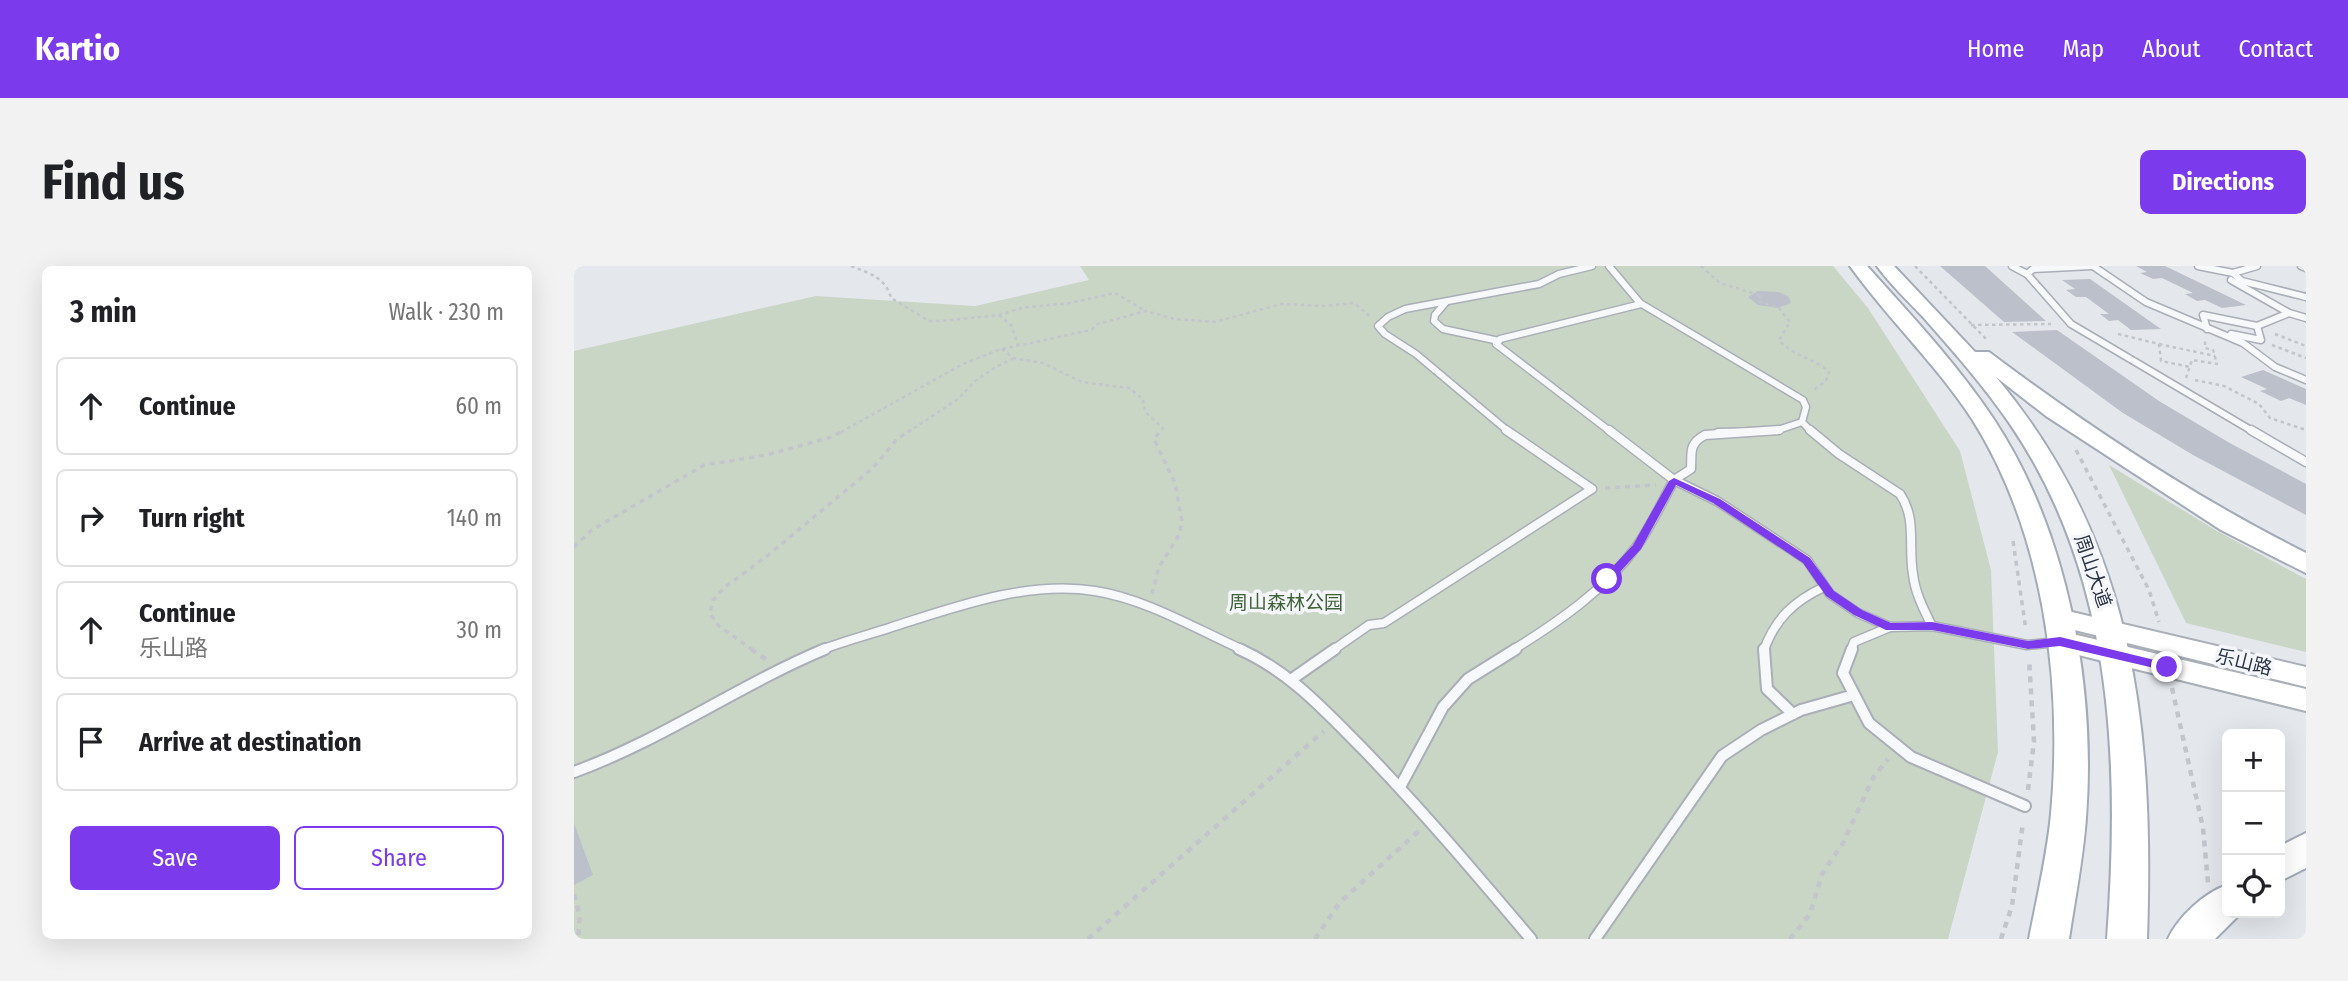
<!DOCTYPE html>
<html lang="en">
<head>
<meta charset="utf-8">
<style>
	:root { --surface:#fff; --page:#f2f2f2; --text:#202124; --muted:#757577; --line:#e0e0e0; --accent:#7c3aed }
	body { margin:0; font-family:"Fira Sans Condensed","Noto Sans SC",sans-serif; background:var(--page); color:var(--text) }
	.controls { position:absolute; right:21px; bottom:21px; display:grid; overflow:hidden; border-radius:10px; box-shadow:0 7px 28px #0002 }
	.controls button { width:63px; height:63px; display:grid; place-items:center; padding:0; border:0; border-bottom:2px solid var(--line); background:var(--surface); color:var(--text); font:35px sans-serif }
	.stop { position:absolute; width:21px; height:21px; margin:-16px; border:5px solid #7c3aed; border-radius:50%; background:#fff }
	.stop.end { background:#7c3aed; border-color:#fff; box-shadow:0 2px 7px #0008 }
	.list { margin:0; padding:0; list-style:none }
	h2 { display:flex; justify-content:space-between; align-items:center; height:91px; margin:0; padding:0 28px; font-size:30px }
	h2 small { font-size:23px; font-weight:400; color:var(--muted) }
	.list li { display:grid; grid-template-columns:46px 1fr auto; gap:21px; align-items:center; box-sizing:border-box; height:98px; margin:0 14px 14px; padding:0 14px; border:2px solid var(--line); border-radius:10px }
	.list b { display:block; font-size:26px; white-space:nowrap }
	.list p { margin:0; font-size:23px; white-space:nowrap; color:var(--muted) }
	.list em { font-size:23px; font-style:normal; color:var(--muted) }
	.actions { display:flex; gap:14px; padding:21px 28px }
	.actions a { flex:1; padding:16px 0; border:2px solid var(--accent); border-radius:10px; text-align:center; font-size:24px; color:var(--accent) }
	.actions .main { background:var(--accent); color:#fff }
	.icon { flex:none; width:38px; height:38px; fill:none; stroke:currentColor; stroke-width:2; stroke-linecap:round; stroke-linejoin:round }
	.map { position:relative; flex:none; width:1732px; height:673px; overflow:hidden; border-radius:10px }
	header { display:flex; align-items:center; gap:42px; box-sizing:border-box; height:98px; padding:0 35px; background:var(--accent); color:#fff }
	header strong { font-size:33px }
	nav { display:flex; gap:38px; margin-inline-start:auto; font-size:24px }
	.intro { display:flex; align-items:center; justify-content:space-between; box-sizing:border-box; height:168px; padding:0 42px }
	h1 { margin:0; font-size:49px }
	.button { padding:18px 32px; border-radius:10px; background:var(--accent); color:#fff; font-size:24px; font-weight:700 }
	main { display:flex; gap:42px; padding:0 42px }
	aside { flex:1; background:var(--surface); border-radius:10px; box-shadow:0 7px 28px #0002 }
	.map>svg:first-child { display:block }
	.green { fill:#c9d6c5 }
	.building { fill:#bbc0ca }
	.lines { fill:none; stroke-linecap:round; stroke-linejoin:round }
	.service-far2-casing { stroke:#a9aeb7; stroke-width:9 }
	.service-far1-casing { stroke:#a9aeb7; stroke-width:11 }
	.service-casing { stroke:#a9aeb7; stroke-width:14 }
	.secondary-casing { stroke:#a9aeb7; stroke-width:4 }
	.primary-casing { stroke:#a3abb8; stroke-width:4 }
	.path-far2 { stroke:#c2c5cb; stroke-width:2.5; stroke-dasharray:3.5 3.5; stroke-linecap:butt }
	.path-far1 { stroke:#c2c5cb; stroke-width:3.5; stroke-dasharray:5 5; stroke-linecap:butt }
	.path { stroke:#c2c5cb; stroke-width:4.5; stroke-dasharray:6 6; stroke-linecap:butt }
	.service-far2 { stroke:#f7f8fa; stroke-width:6 }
	.service-far1 { stroke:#f7f8fa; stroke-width:8 }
	.service { stroke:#f7f8fa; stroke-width:10 }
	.secondary { fill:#fff; fill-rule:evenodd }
	.primary { fill:#fff; fill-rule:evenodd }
	.route { fill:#7c3aed }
	.labels { text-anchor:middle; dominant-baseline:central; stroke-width:7; stroke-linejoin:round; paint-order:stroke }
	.street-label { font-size:19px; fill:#2b3445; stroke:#f4f6f9 }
	.park-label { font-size:19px; fill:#3f6138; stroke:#f4f6f9 }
</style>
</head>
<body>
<header>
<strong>Kartio</strong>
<nav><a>Home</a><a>Map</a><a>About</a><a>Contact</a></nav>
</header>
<div class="intro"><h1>Find us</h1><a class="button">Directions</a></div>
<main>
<aside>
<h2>3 min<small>Walk · 230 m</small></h2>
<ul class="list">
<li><svg class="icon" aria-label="ahead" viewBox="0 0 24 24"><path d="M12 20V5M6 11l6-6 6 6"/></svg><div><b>Continue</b></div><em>60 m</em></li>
<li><svg class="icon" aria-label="right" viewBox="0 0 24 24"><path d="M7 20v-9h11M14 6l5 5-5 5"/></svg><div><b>Turn right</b></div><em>140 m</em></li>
<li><svg class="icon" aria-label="ahead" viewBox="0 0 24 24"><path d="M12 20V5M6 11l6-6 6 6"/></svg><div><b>Continue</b><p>乐山路</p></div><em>30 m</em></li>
<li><svg class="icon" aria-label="arrive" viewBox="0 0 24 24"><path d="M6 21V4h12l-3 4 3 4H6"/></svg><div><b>Arrive at destination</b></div></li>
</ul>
<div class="actions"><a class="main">Save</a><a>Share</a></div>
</aside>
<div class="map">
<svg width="1732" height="673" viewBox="0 0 1732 673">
	<rect width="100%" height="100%" fill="#e4e7ec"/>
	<g class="green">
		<path d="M506 0H1259L1294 42 1386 185 1417 304 1424 486 1374 673H0V85L242 30 401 40 515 14Z"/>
		<path d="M1535 199 1643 265 1732 313V386L1612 357Z"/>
	</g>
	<g class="building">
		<path d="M1366 0H1411L1472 55 1430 56Z"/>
		<path d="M1562 0H1591L1672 39 1648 42 1631 34 1623 35 1611 28 1619 27 1588 12 1579 13 1566 7 1573 6Z"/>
		<path d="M1516 13 1587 63 1557 64 1544 54 1535 55 1526 48H1535L1512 31H1502L1492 24 1501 23 1488 14Z"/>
		<path d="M1184 25 1205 26 1215 31 1217 37 1204 42 1184 39 1174 31Z"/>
		<path d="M1483 64 1585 135 1654 176 1732 218V249L1619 189 1549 147 1438 66Z"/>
		<path d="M1689 104 1732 123V139L1715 132 1707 135 1686 125 1693 123 1667 111Z"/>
		<path d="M0 557 19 609 0 619Z"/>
	</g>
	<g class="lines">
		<defs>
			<g id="service-far2">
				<path d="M1035 0 1066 37 1229 134 1232 141 1228 156 1238 166"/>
				<path d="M1438 0 1453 8 1497 58 1680 166"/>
				<path d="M1519 0 1572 36 1669 77 1701 101 1732 114"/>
				<path d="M1624 0 1659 7 1668 15 1732 31"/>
				<path d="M1727 0 1732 2"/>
				<path d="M1659 7 1683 0"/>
				<path d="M1453 8 1459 3 1518 0"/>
				<path d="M872 36 861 49 860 55 869 63 925 75"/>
				<path d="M1715 47 1732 52"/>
				<path d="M1633 63 1629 49 1683 60 1715 47 1657 14"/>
				<path d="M1657 68 1687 74 1683 60"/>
				<path d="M935 166 842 88 811 68 804 60 814 51 831 43 965 18 985 8 1018 0"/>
				<path d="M1037 166 922 78 926 73 1067 38"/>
				<path d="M1144 166 1201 165 1228 156"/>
			</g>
			<g id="service-far1">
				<path d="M1035 164 1100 214 1117 203C1118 187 1114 178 1131 169L1205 164"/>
				<path d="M1236 164 1265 188 1326 228C1343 253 1334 280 1339 308 1341 327 1350 344 1358 360"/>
				<path d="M1677 164 1732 196"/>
				<path d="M247 384C270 375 294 369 318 361 381 341 454 314 521 325 572 333 622 363 669 384"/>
				<path d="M759 384 795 359 810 357 1018 223 932 164"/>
				<path d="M939 384C984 356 1031 324 1063 280 1077 260 1088 236 1100 214L1143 235 1233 294 1256 328 1284 347 1316 361 1358 360 1453 379 1485 376"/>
				<path d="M1190 384C1201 353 1220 335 1250 321"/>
				<path d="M1277 384 1280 376 1316 361"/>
			</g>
			<g id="service">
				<path d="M665 383C715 405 749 443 788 482 847 543 902 608 957 673"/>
				<path d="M1190 383 1193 423 1219 448"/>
				<path d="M1278 383 1269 407 1295 457 1337 491 1451 540"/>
				<path d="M718 413 761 383"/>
				<path d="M0 506C88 474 165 419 251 383"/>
				<path d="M826 521 869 441 894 413 942 383"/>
				<path d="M1021 673 1148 490 1187 464 1227 444 1280 429"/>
			</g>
			<g id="secondary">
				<path d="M1485 343 1732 401V421L1476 358 1472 352 1476 346Z"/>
				<path d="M1486 365 1732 423V445L1476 382 1472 375 1476 368Z"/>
			</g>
			<g id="primary">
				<path d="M1276 0H1293C1338 50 1384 99 1421 155 1494 267 1522 420 1512 552 1509 593 1501 633 1495 673H1455C1463 631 1473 590 1477 548 1489 416 1470 267 1398 153 1362 98 1314 53 1276 0Z"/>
				<path d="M1303 0H1320L1401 86H1415C1515 161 1620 231 1732 287V307L1647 264 1472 150 1422 111C1562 278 1580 464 1573 673H1533C1546 496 1540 310 1436 158 1410 120 1379 85 1349 51 1333 34 1316 18 1303 0Z"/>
				<path d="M1732 567V602L1706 615V580Z"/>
				<path d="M1653 619V647H1667L1641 673H1594C1604 651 1630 627 1653 619Z"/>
			</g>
		</defs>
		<use href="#service-far2" class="service-far2-casing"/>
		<use href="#service-far1" class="service-far1-casing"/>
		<use href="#service" class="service-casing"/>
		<use href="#secondary" class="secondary-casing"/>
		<use href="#primary" class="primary-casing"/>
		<g class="path-far2">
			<path d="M277 0C295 7 312 12 317 32L355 55H366L425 49 447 42 496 37 541 27 572 45"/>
			<path d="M1127 0 1146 17 1188 30 1184 32 1186 36 1205 42 1216 56 1205 74C1218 90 1240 92 1255 106L1252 115 1238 125"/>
			<path d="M1341 0 1414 75"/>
			<path d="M425 49 437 59 444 79"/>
			<path d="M1397 59 1477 58"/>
			<path d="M1544 68 1585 78 1587 95 1616 101"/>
			<path d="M1701 68 1732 80"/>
			<path d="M1585 78 1641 90"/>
			<path d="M1698 79 1732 92"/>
			<path d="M428 83 439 92 469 97 508 116 555 122 569 133 571 146 589 162 586 166"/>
			<path d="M1612 112 1618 94 1643 98 1639 84 1631 82V75"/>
			<path d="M1621 114 1650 120 1685 138 1696 152 1732 164"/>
			<path d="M267 166 389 98 424 84 517 64 524 58 572 45 600 53 641 56 707 38 750 40 780 37 797 51"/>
			<path d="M334 166 384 133 400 116 420 102 440 92"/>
		</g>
		<g class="path-far1">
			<path d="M1502 184 1575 324 1585 356"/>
			<path d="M1031 222 1082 219"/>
			<path d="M1439 275 1452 364"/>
			<path d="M0 281 18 264 130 199 192 189 258 171 270 164"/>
			<path d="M578 328 585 301 605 269 608 255 601 217 580 173 587 164"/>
			<path d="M179 384 145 360 136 348 139 334 151 321 193 290 299 202 323 173 337 164"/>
		</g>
		<g class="path">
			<path d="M177 383 193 394"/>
			<path d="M1598 422 1629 562 1634 617"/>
			<path d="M1454 524 1460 475 1455 393"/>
			<path d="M0 628 6 650 4 673"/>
			<path d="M514 673 750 465"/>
			<path d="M741 673 766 636 846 564"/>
			<path d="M1216 673 1236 648 1248 608 1269 577 1299 512 1314 493"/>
			<path d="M1427 673 1438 640 1449 556"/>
		</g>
		<use href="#service-far2" class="service-far2"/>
		<use href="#service-far1" class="service-far1"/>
		<use href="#service" class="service"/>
		<use href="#secondary" class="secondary"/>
		<use href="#primary" class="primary"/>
	</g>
	<path class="route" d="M1100 212 1146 233 1236 292 1260 325 1288 344 1317 357 1358 356 1454 375 1486 371 1593 397 1599 401 1593 405 1486 380 1454 383 1358 364H1312L1280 349 1252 330 1229 297 1139 237 1102 219 1067 283 1037 316H1029V311L1059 279 1095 215Z"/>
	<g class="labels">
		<g class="street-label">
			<text transform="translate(1519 305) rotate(71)">周山大道</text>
			<text transform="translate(1670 396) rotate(14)">乐山路</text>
		</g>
		<g class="park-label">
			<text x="712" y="336">周山森林公园</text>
		</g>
	</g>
</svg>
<div class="controls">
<button>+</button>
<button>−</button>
<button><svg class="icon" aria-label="locate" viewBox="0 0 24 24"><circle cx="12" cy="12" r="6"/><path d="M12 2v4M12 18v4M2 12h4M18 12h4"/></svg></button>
</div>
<div class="stop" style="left:1033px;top:313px"></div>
<div class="stop end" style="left:1593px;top:401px"></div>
</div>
</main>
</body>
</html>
